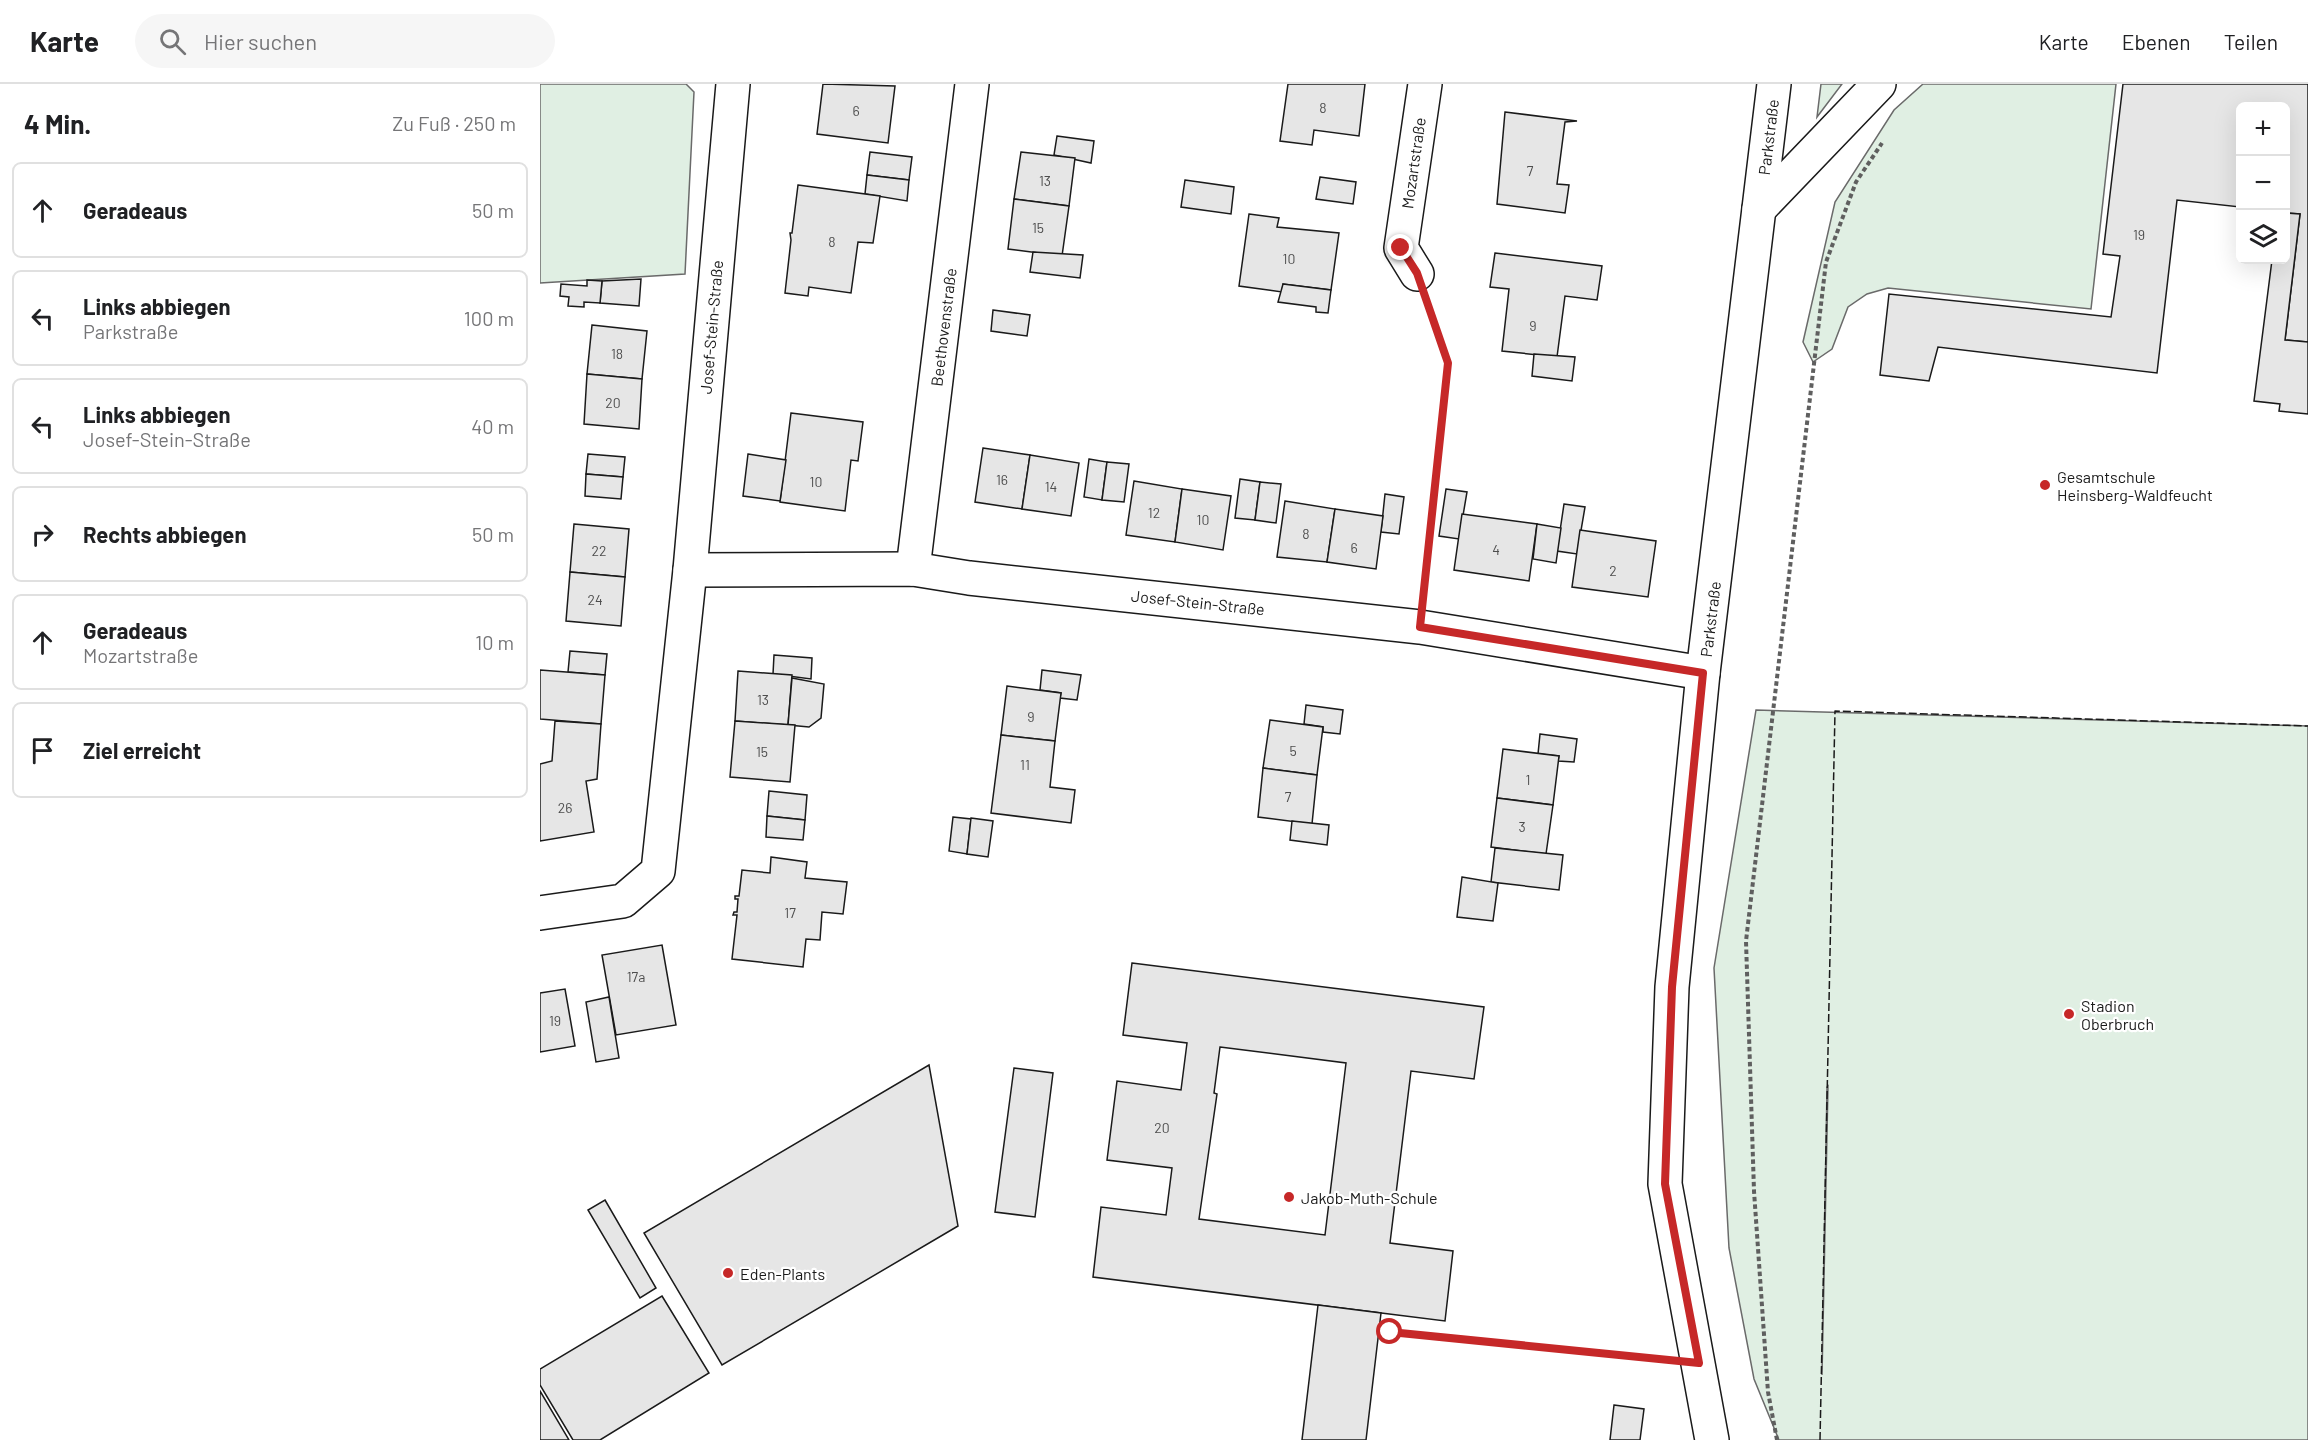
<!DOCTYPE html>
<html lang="de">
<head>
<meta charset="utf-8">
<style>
	:root { --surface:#fff; --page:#f6f6f6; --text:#202124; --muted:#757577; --line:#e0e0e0 }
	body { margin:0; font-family:Barlow,sans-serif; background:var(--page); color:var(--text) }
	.controls { position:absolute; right:18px; top:18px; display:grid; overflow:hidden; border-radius:9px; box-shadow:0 6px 24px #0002 }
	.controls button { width:54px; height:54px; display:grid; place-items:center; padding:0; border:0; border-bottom:2px solid var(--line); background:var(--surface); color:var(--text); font:30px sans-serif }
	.stop { position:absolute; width:18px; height:18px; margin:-14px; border:4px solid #c62828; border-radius:50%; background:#fff }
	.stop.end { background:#c62828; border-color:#fff; box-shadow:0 2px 6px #0008 }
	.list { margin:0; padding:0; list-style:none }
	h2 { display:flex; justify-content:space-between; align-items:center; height:78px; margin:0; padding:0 24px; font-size:26px }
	h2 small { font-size:20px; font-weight:400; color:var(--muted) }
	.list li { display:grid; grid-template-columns:39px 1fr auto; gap:18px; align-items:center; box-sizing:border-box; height:96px; margin:0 12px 12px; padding:0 12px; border:2px solid var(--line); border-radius:9px }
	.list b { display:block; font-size:22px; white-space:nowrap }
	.list p { margin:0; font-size:20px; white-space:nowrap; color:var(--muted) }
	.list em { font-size:20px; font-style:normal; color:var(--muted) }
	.icon { flex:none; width:33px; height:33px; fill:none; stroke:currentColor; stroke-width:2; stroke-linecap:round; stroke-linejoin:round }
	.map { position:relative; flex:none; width:1768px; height:1356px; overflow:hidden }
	header { display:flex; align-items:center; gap:36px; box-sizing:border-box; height:84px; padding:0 30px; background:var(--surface); border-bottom:2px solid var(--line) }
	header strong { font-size:28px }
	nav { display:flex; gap:33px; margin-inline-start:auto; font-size:21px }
	.search { width:420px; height:54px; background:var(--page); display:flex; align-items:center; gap:15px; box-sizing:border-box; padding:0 21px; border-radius:33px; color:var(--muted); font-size:22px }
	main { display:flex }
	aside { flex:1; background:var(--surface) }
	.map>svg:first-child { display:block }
	.green { fill:#e0efe3; stroke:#6a6a6a; stroke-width:1.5; fill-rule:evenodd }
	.building { fill:#e6e6e6; stroke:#1a1a1a; stroke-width:1.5; fill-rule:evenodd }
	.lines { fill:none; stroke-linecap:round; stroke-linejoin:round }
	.minor-casing { stroke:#1a1a1a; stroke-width:36 }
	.path { stroke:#5f5f5f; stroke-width:4; stroke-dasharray:4.5 3; stroke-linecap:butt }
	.minor { stroke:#fff; stroke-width:33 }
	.fence { stroke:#1a1a1a; stroke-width:1.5; stroke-dasharray:8 3; stroke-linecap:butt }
	.route { stroke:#c62828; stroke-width:8 }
	.poi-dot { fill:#c62828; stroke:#fff; stroke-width:2 }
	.labels { text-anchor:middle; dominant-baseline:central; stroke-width:4.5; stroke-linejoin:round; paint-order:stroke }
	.number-label { font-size:14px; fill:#4d4d4d }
	.street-label { font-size:16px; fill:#1a1a1a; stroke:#fff }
	.poi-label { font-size:16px; fill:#1a1a1a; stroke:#fff; text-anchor:start }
</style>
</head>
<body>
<header>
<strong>Karte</strong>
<div class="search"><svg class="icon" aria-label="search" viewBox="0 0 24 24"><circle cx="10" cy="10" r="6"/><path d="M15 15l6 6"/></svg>Hier suchen</div>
<nav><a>Karte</a><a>Ebenen</a><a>Teilen</a></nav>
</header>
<main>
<aside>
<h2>4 Min.<small>Zu Fuß · 250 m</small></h2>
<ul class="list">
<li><svg class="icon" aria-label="ahead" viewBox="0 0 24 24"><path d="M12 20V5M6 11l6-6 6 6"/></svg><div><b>Geradeaus</b></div><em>50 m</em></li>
<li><svg class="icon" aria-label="left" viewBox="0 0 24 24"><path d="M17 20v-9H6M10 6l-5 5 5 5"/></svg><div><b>Links abbiegen</b><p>Parkstraße</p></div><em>100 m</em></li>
<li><svg class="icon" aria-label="left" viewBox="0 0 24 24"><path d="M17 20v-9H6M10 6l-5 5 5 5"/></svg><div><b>Links abbiegen</b><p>Josef-Stein-Straße</p></div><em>40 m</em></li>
<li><svg class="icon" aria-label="right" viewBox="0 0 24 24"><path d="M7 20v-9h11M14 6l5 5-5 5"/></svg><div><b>Rechts abbiegen</b></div><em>50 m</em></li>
<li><svg class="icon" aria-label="ahead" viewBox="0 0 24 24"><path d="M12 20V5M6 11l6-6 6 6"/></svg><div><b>Geradeaus</b><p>Mozartstraße</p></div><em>10 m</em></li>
<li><svg class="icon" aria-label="arrive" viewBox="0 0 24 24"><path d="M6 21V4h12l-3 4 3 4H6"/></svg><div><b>Ziel erreicht</b></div></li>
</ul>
</aside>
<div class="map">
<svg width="1768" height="1356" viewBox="0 0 1768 1356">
	<rect width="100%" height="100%" fill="#fff"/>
	<g class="green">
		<path d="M0 0H146L154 8 145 190 0 199Z"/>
		<path d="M1281 0H1302L1277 33Z"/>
		<path d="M1383 0H1576L1551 225 1348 204 1327 210 1308 223 1292 265 1273 278 1263 258 1295 118 1354 26Z"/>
		<path d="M1216 626 1768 642V1356H1239L1214 1295 1189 1164 1174 884ZM1288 1002 1282 1291 1287 1003Z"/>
	</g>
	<g class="building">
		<path d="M283 0 355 2 348 59 277 50Z"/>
		<path d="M748 0H825L819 52 774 46 772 61 740 57Z"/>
		<path d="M1583 0H1768V258L1745 256 1760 130 1746 129V22H1700V123L1637 116 1617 289 1398 263 1389 297 1340 291 1349 210 1571 233 1580 172 1563 170Z"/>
		<path d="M965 28 1037 37 1025 38 1017 100 1029 101 1025 129 957 120Z"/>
		<path d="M517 52 554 57 551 79 514 71Z"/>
		<path d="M330 68 372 73 369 96 327 91Z"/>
		<path d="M481 68 535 74 529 122 474 115Z"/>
		<path d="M327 91 369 96 367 117 325 110Z"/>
		<path d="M780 93 816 98 813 120 776 115Z"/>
		<path d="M645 96 694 103 691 130 641 123Z"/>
		<path d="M258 101 340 112 333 159 318 158 311 209 269 203 268 212 245 209 251 156 250 149H252Z"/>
		<path d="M474 115 529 122 522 172 468 165Z"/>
		<path d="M1746 129 1760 130 1745 256 1768 258V330L1739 327 1740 320 1714 317 1732 176H1746Z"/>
		<path d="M709 130 739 134 737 143 799 149 791 206 743 200 742 208 699 202Z"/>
		<path d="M493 168 543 171 540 194 490 188Z"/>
		<path d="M955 169 1062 182 1057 216 1025 212 1017 273 962 267 969 205 950 203Z"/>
		<path d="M101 195 99 222 60 219 62 197Z"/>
		<path d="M47 196 62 197 60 219 44 218V223L28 222 29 213 20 212 21 200 47 202Z"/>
		<path d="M743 200 791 206 788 229 776 228V223L738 218Z"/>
		<path d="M453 226 490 231 487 252 451 247Z"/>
		<path d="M52 241 107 247 102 295 47 290Z"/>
		<path d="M994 270 1035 273 1032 297 992 292Z"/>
		<path d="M47 290 102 295 99 345 44 340Z"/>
		<path d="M251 329 323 338 318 377 311 376 305 427 240 418Z"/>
		<path d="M443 364 490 371 482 425 435 418Z"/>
		<path d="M48 370 85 373 83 393 46 390Z"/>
		<path d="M208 370 246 376 240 417 203 412Z"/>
		<path d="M490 371 539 379 531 432 482 425Z"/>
		<path d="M549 375 567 378 562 416 544 413Z"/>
		<path d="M567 378 589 380 584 418 562 416Z"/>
		<path d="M46 390 83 393 81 415 45 412Z"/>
		<path d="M700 395 720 398 715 436 695 434Z"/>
		<path d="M594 397 642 405 635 458 586 451Z"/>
		<path d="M720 398 741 400 736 439 715 436Z"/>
		<path d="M642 405 691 412 683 466 635 458Z"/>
		<path d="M906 405 927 408 919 455 899 452Z"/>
		<path d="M845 410 864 413 859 450 841 448Z"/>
		<path d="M745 417 795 425 787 478 737 473Z"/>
		<path d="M1024 420 1045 423 1037 470 1017 467Z"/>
		<path d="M795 425 843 432 836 485 787 478Z"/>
		<path d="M922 430 997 440 989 497 914 486Z"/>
		<path d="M34 440 89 445 85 493 30 488Z"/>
		<path d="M997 440 1021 444 1016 479 993 475Z"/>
		<path d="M1040 446 1116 457 1108 513 1032 503Z"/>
		<path d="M30 488 85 493 81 542 26 537Z"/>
		<path d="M30 567 67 570 65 591 28 588Z"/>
		<path d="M234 571 272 574 271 595 233 590Z"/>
		<path d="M0 586 65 591 61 640 0 635Z"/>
		<path d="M502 586 541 591 537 616 520 614 521 609 500 606Z"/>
		<path d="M198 587 252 591 248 641 195 637Z"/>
		<path d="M252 594 284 600 281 634 269 643 248 641Z"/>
		<path d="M467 602 521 609 515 657 461 651Z"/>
		<path d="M766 621 803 626 800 650 783 648V643L764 640Z"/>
		<path d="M730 636 783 643 777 691 723 684Z"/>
		<path d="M15 637 61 640 57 695 46 697 54 748 0 757V680L12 677Z"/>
		<path d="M195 637 255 641 250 698 190 693Z"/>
		<path d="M1000 650 1037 655 1034 678 1018 677 1019 672 998 670Z"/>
		<path d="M461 651 515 657 510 703 535 706 531 739 451 729Z"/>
		<path d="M963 665 1019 672 1013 721 957 714Z"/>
		<path d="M723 684 777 691 772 740 718 733Z"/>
		<path d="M229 707 267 711 265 736 227 732Z"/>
		<path d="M957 714 1013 721 1006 770 951 763Z"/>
		<path d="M227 732 265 736 263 756 226 753Z"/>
		<path d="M413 733 431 735 427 770 409 767Z"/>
		<path d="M431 734 453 737 448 773 427 770Z"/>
		<path d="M752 737 789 741 787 761 750 756Z"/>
		<path d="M955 764 1023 771 1019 806 951 798Z"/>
		<path d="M231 773 267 778 265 794 307 798 303 830 282 828 280 856 266 855 263 883 192 875 197 831H193L194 828H197L198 815H195V812H199L202 786 230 789Z"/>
		<path d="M922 793 958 799 953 837 917 833Z"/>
		<path d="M122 861 136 941 76 951 62 871Z"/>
		<path d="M592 879 944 923 934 995 871 987 850 1159 913 1167 905 1237 553 1193 561 1123 626 1131 632 1084 567 1076 577 997 641 1006 647 959 583 951ZM680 963 806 979 785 1151 659 1135 677 1010 674 1009Z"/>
		<path d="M25 905 35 962 0 968V909Z"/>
		<path d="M69 913 79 974 56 978 46 918Z"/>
		<path d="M389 981 418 1142 182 1281 104 1149Z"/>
		<path d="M474 984 513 989 495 1133 455 1128Z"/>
		<path d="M65 1116 116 1204 100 1214 48 1126Z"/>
		<path d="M122 1212 169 1289 60 1356H33L0 1301V1285Z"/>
		<path d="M778 1221 841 1229 826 1356H762Z"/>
		<path d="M0 1307 29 1356H0Z"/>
		<path d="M1074 1321 1104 1325 1100 1356H1070Z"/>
	</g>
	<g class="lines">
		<defs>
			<g id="minor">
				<path d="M1219 125 1339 0"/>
				<path d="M877 190 861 164 885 0"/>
				<path d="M373 485 432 0"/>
				<path d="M150 486 373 485 429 494 880 543 1163 589"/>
				<path d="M0 829 83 817 118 787 150 486 193 0"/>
				<path d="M1172 1356 1125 1100 1132 903 1163 589 1234 0"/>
			</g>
		</defs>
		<use href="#minor" class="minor-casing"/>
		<g class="path">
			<path d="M884 503 908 279 890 227"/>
			<path d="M850 1248 1116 1275"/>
			<path d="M1237 1356 1228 1308 1214 1107 1206 857 1286 178 1316 98 1342 59"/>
		</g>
		<use href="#minor" class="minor"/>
		<path class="fence" d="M1280 1356 1295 627 1768 642"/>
	</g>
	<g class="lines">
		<path class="route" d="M850 1248 1159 1279 1125 1100 1132 903 1163 589 880 543 908 279 877 189 861 164"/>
	</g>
	<g class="poi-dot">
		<circle cx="1505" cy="401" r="6"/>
		<circle cx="1529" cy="930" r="6"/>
		<circle cx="749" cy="1113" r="6"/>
		<circle cx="188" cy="1189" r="6"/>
	</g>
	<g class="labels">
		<g class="number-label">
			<text x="783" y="23">8</text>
			<text x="316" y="26">6</text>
			<text x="990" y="86">7</text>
			<text x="505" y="96">13</text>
			<text x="498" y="143">15</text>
			<text x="1599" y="150">19</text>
			<text x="292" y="157">8</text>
			<text x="749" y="174">10</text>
			<text x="993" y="241">9</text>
			<text x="77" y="269">18</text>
			<text x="73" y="318">20</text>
			<text x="462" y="395">16</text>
			<text x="276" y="397">10</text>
			<text x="511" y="402">14</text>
			<text x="614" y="428">12</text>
			<text x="663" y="435">10</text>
			<text x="766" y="449">8</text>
			<text x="814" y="463">6</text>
			<text x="956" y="465">4</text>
			<text x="59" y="466">22</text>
			<text x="1073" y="486">2</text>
			<text x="55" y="515">24</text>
			<text x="223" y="615">13</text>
			<text x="491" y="632">9</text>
			<text x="753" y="666">5</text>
			<text x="222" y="667">15</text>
			<text x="485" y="680">11</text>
			<text x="988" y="695">1</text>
			<text x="748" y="712">7</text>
			<text x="25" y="723">26</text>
			<text x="982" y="742">3</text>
			<text x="250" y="828">17</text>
			<text x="96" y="892">17a</text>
			<text x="15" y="936">19</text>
			<text x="622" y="1043">20</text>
		</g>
		<g class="street-label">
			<text transform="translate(1228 53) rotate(-83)">Parkstraße</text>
			<text transform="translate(873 79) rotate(-82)">Mozartstraße</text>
			<text transform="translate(171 243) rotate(-85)">Josef-Stein-Straße</text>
			<text transform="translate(403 243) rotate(-83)">Beethovenstraße</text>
			<text transform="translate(658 518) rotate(6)">Josef-Stein-Straße</text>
			<text transform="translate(1170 535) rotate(-83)">Parkstraße</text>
		</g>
		<g class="poi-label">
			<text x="1517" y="392">Gesamtschule<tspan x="1517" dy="18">Heinsberg-Waldfeucht</tspan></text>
			<text x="1541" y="921">Stadion<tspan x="1541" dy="18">Oberbruch</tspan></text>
			<text x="761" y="1113">Jakob-Muth-Schule</text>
			<text x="200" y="1189">Eden-Plants</text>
		</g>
	</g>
</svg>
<div class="controls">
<button>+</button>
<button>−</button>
<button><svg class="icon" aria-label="layers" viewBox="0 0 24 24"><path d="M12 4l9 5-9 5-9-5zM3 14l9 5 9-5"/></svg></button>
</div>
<div class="stop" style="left:850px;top:1248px"></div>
<div class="stop end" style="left:861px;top:164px"></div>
</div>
</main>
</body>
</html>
